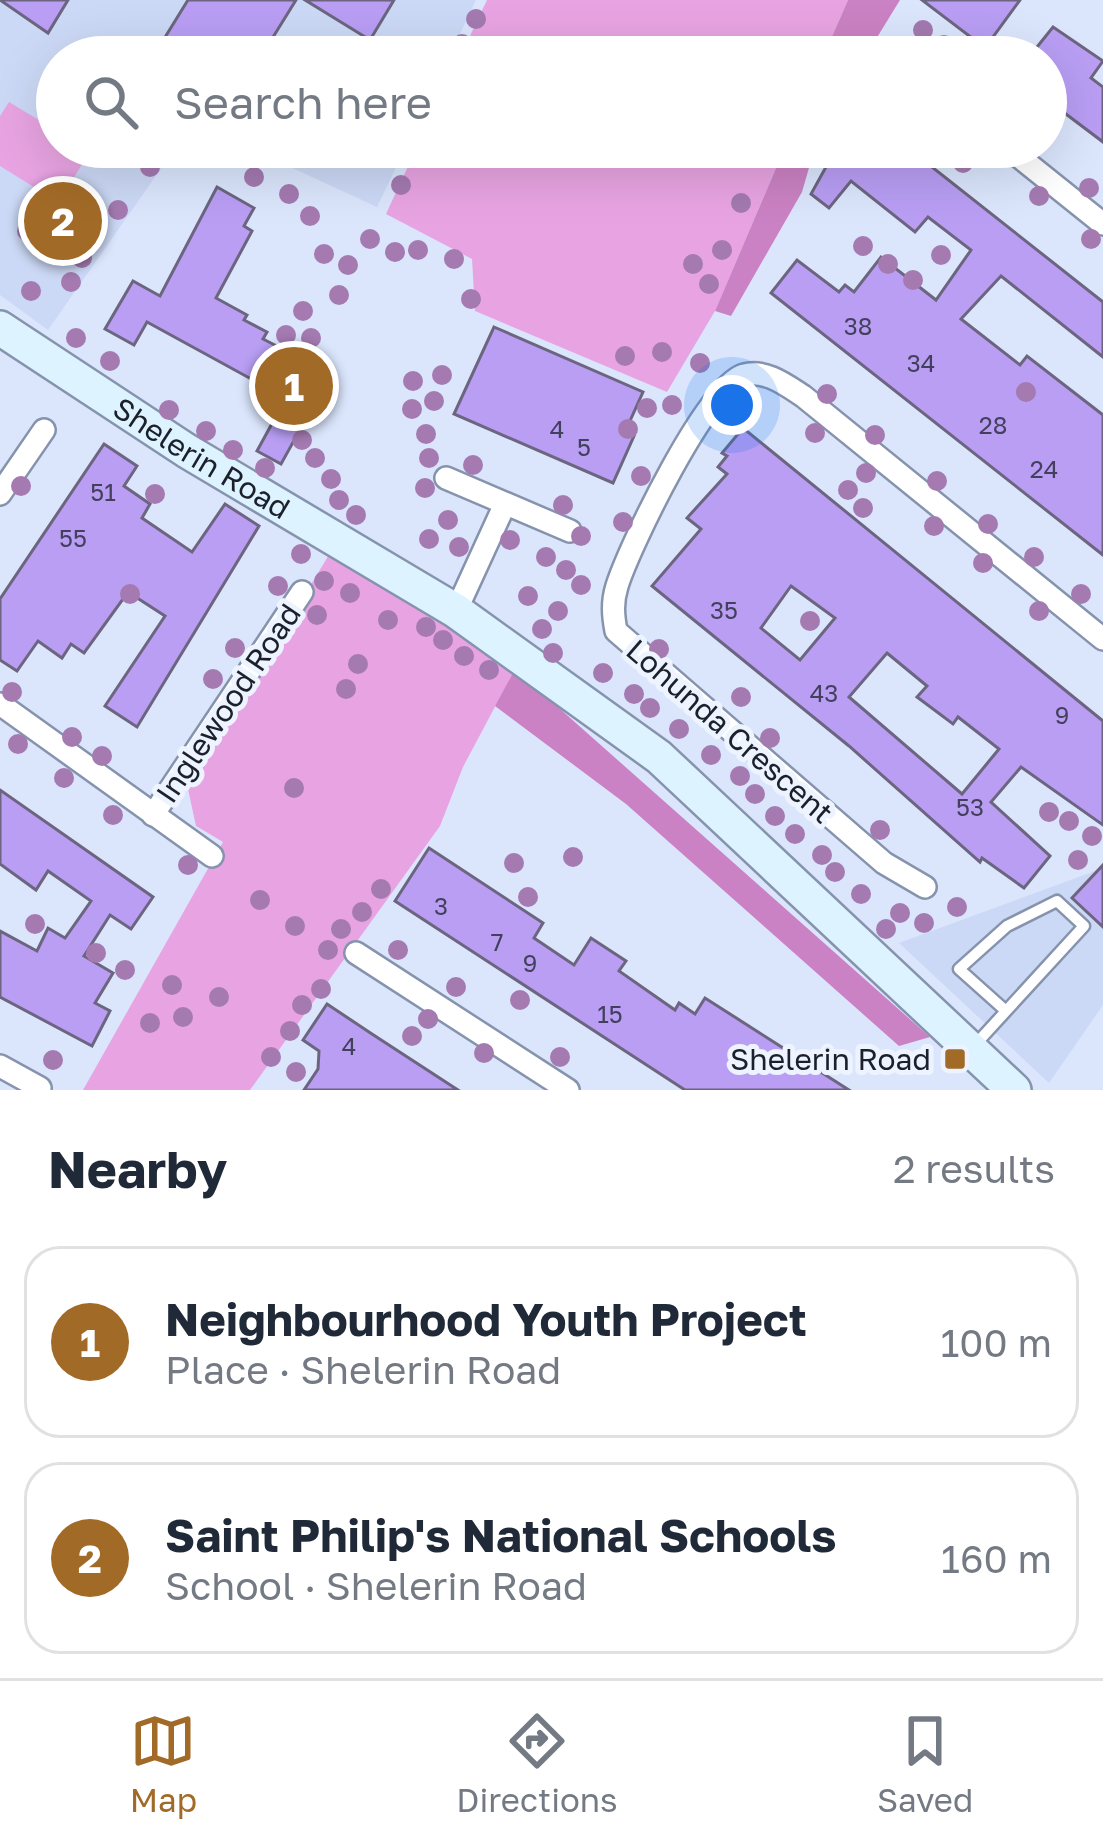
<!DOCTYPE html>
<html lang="en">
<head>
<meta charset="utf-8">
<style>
	:root { --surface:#fff; --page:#f6f6f7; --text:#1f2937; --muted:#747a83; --line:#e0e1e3; --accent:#a26a27 }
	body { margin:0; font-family:"Golos Text",sans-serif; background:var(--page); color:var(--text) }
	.you { position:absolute; left:732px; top:405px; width:42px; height:42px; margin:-30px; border:9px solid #fff; border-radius:50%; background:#1a73e8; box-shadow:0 0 0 18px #1a73e833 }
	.badge { display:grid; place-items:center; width:78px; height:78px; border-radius:50%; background:var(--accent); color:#fff; font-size:39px; font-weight:700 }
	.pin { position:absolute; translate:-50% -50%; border:6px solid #fff; box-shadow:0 3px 12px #0006 }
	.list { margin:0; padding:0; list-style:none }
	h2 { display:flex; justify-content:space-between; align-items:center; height:156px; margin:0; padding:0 48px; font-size:51px }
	h2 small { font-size:39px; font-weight:400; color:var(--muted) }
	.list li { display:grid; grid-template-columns:78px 1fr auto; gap:36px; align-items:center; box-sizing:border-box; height:192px; margin:0 24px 24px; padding:0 24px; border:3px solid var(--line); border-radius:36px }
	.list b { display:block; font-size:45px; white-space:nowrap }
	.list p { margin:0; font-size:39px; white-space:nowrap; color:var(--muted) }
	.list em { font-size:39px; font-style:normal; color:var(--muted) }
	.icon { flex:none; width:66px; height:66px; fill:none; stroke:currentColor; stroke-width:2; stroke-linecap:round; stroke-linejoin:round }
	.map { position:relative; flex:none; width:1103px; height:1090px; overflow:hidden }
	.search { position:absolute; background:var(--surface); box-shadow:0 12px 48px #0002; left:36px; right:36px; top:36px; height:132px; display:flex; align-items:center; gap:30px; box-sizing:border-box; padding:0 42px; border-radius:66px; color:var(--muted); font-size:45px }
	.sheet { height:588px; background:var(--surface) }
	nav { display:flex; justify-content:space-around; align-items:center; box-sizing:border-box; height:168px; border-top:3px solid var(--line); background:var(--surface); font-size:33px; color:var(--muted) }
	nav a { display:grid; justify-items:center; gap:6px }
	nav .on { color:var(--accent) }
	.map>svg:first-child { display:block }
	.built { fill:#ccd9f6 }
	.green { fill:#e8a4e2 }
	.forest { fill:#cb82c4 }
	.building { fill:#b99ef4; stroke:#6c657f; stroke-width:3; fill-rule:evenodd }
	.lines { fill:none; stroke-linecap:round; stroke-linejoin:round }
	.lane-casing { stroke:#8693ad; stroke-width:15 }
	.street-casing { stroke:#8693ad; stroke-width:26 }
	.secondary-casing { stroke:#8693ad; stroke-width:38 }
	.lane { stroke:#fff; stroke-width:10 }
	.street { stroke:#fff; stroke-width:21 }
	.secondary { stroke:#ddf3ff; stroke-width:33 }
	.tree { fill:#a47ab1 }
	.poi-dot { fill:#a26a27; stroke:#edf3ff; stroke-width:4.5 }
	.labels { text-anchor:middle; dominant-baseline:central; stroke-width:10; stroke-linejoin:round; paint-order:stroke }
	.number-label { font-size:24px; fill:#42405d }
	.street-label { font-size:30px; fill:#1b202b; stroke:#edf3ff }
	.poi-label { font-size:30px; fill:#1b202b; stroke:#edf3ff; text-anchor:end }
</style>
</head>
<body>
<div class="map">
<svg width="1103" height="1090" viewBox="0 0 1103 1090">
	<rect width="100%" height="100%" fill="#dbe6fd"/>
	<g class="built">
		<path d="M0 0H476L449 57H57V147H176L48 330 0 295Z"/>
		<path d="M247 147H406L377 207Z"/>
		<path d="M1103 868V1005L1049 1083 899 943Z"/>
	</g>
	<g class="green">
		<path d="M487 0H848L823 57H460Z"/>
		<path d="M9 102 57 131V147L90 152 58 202 0 166V116Z"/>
		<path d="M417 147H785L715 311 667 392 475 311 472 259 386 214Z"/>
		<path d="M330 553 515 669 463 767 440 826 250 1090H83L223 842 196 826 188 789Z"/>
	</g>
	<g class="forest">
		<path d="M848 0H900L865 57H823Z"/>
		<path d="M785 147H815L802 192 731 316 715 311Z"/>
		<path d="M515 669 930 1037 899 1046 626 804 495 706Z"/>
	</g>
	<g class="building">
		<path d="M0 0H68L48 33Z"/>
		<path d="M188 0H296L270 42 294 57H175L159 47Z"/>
		<path d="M305 0H394L370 40Z"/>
		<path d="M922 0H1020L985 48Z"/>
		<path d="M1053 27 1103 61 1091 78 1103 87V142L1046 99V57H1029Z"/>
		<path d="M837 147H925L918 156 1103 302V357L1001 276 961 319 1020 365 1027 356 1103 415V555L771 293 797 260 839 292 845 285 854 292 881 257 936 300 971 250 928 217 915 232 851 181 829 208 811 194Z"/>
		<path d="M217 187 254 208 244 226 252 231 216 298 247 315 244 320 267 332 263 339 331 374 281 464 257 451 286 398 147 322 134 345 105 329 133 281 160 296Z"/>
		<path d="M494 327 643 392 625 432 634 436 613 483 454 414Z"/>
		<path d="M743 428 1103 721V825L1021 767 991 802 1050 856 1024 888 982 858 980 862 849 746 652 586 701 529 687 518 727 474 718 467 727 456 722 453ZM791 586 835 618 800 660 761 628ZM887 653 927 686 917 697 953 724 958 717 999 749 962 794 849 697Z"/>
		<path d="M104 444 137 466 124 486 150 504 142 518 192 552 225 504 259 526 137 727 105 706 165 616 128 592 84 653 71 644 62 658 38 641 17 671 0 660V599Z"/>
		<path d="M0 790 153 897 131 929 110 915 84 956 113 973 95 1003 110 1011 92 1046 0 997V931L37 951 48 928 65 938 91 901 48 871 36 890 0 864Z"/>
		<path d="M429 848 543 923 534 938 574 965 591 938 626 961 619 971 675 1010 679 1003 695 1014 705 998 849 1090H685L395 901Z"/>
		<path d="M1103 865V927L1072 898Z"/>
		<path d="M327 1004 372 1034 458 1090H304L318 1069 319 1051 303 1040Z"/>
	</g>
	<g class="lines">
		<defs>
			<path id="lane" d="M974 1046 1084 926 1057 901 1007 926 959 969 1006 1011"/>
			<g id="street">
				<path d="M1007 147 1103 224"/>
				<path d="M446 478 570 531"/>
				<path d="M0 494 44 430"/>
				<path d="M456 611 505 504"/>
				<path d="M0 704 212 856"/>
				<path d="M153 815 302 592"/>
				<path d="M925 887 884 863 616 631C613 615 612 602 617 586 629 547 708 384 744 375 765 369 786 385 803 396L1103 639"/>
				<path d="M356 953 568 1090"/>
				<path d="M0 1066 40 1088"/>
			</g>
			<g id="secondary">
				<path id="s1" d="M0 328 187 451 456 611 659 757 1014 1090"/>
			</g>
		</defs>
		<use href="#lane" class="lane-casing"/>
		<use href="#street" class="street-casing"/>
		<use href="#secondary" class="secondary-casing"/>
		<use href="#lane" class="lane"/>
		<use href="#street" class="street"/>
		<use href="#secondary" class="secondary"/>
	</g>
	<g class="tree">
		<circle cx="476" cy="19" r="10"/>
		<circle cx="923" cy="30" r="10"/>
		<circle cx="462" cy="44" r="10"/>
		<circle cx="944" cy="45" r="10"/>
		<circle cx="963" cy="163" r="10"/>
		<circle cx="150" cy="167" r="10"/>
		<circle cx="254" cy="177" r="10"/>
		<circle cx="401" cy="185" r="10"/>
		<circle cx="1089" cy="188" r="10"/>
		<circle cx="289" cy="194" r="10"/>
		<circle cx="1039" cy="196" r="10"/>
		<circle cx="741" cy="203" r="10"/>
		<circle cx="118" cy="210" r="10"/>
		<circle cx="310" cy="216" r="10"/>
		<circle cx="27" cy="231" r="10"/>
		<circle cx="94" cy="231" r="10"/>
		<circle cx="370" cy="239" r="10"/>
		<circle cx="1091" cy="239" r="10"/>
		<circle cx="863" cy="246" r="10"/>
		<circle cx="418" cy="250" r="10"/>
		<circle cx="722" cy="250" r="10"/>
		<circle cx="395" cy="252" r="10"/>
		<circle cx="324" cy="254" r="10"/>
		<circle cx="941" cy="255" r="10"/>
		<circle cx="82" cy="258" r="10"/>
		<circle cx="454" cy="259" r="10"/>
		<circle cx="693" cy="264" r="10"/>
		<circle cx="888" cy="264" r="10"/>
		<circle cx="348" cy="265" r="10"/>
		<circle cx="913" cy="280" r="10"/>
		<circle cx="71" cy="282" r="10"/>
		<circle cx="709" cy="284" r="10"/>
		<circle cx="31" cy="291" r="10"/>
		<circle cx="339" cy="295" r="10"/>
		<circle cx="471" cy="299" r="10"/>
		<circle cx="303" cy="311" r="10"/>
		<circle cx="286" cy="335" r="10"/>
		<circle cx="76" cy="338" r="10"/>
		<circle cx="311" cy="338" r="10"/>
		<circle cx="662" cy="352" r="10"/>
		<circle cx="625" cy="356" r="10"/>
		<circle cx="110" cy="361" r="10"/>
		<circle cx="700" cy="363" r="10"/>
		<circle cx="442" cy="375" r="10"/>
		<circle cx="413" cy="381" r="10"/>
		<circle cx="1026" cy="392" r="10"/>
		<circle cx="827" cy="394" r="10"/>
		<circle cx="434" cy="401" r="10"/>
		<circle cx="672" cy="405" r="10"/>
		<circle cx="647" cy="408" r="10"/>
		<circle cx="412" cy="409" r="10"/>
		<circle cx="169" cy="410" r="10"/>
		<circle cx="628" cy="429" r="10"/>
		<circle cx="206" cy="431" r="10"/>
		<circle cx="815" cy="433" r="10"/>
		<circle cx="426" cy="434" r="10"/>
		<circle cx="875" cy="435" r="10"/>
		<circle cx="302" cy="440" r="10"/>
		<circle cx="233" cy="450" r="10"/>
		<circle cx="315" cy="458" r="10"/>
		<circle cx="429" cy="458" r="10"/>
		<circle cx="473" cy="465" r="10"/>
		<circle cx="265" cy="468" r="10"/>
		<circle cx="866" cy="473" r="10"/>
		<circle cx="641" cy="476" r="10"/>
		<circle cx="331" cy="479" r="10"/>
		<circle cx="937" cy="481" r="10"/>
		<circle cx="21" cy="486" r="10"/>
		<circle cx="425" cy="488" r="10"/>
		<circle cx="848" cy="490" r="10"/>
		<circle cx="155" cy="494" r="10"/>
		<circle cx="339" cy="500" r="10"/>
		<circle cx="563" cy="505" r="10"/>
		<circle cx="863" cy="508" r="10"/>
		<circle cx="356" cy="515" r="10"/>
		<circle cx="448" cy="520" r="10"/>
		<circle cx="623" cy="522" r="10"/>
		<circle cx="988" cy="524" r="10"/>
		<circle cx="934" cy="526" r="10"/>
		<circle cx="581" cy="536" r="10"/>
		<circle cx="429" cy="539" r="10"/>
		<circle cx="510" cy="540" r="10"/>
		<circle cx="459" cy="547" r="10"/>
		<circle cx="301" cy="554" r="10"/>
		<circle cx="546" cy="557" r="10"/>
		<circle cx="1034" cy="557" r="10"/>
		<circle cx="983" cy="563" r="10"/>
		<circle cx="566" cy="570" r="10"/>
		<circle cx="324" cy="581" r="10"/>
		<circle cx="581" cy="585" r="10"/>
		<circle cx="278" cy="586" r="10"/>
		<circle cx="350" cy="593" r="10"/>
		<circle cx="130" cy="594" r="10"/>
		<circle cx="1081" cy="594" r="10"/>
		<circle cx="528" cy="596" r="10"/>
		<circle cx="558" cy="611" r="10"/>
		<circle cx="1039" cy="611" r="10"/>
		<circle cx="317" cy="615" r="10"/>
		<circle cx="388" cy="620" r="10"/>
		<circle cx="810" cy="621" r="10"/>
		<circle cx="426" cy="627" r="10"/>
		<circle cx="542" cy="629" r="10"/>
		<circle cx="443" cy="640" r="10"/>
		<circle cx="235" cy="648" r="10"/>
		<circle cx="659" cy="649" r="10"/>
		<circle cx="553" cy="653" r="10"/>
		<circle cx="464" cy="656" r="10"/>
		<circle cx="358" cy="664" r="10"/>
		<circle cx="489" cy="670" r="10"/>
		<circle cx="603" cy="673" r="10"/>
		<circle cx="213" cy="679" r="10"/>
		<circle cx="346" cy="689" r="10"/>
		<circle cx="12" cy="692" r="10"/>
		<circle cx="634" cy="694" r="10"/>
		<circle cx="741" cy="697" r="10"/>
		<circle cx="650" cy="708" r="10"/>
		<circle cx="679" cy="729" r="10"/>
		<circle cx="72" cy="737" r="10"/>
		<circle cx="770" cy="738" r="10"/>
		<circle cx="18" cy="744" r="10"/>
		<circle cx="711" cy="755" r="10"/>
		<circle cx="102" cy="756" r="10"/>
		<circle cx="740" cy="776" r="10"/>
		<circle cx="64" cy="778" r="10"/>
		<circle cx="294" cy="788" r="10"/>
		<circle cx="755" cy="794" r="10"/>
		<circle cx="1049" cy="812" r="10"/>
		<circle cx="113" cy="815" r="10"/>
		<circle cx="775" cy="816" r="10"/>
		<circle cx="1069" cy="821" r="10"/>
		<circle cx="880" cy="830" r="10"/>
		<circle cx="795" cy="834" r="10"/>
		<circle cx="1092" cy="836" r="10"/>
		<circle cx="822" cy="855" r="10"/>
		<circle cx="573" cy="857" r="10"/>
		<circle cx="1078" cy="860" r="10"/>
		<circle cx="514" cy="863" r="10"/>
		<circle cx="188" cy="865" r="10"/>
		<circle cx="835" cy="872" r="10"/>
		<circle cx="381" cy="889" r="10"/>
		<circle cx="861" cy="894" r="10"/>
		<circle cx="528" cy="897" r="10"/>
		<circle cx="260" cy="900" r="10"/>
		<circle cx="957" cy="907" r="10"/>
		<circle cx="362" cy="912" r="10"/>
		<circle cx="900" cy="913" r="10"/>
		<circle cx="924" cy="923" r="10"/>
		<circle cx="35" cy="924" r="10"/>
		<circle cx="295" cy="926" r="10"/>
		<circle cx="341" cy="929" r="10"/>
		<circle cx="886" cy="929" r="10"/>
		<circle cx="328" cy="950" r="10"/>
		<circle cx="398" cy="950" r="10"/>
		<circle cx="96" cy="953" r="10"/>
		<circle cx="125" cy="970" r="10"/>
		<circle cx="172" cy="985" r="10"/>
		<circle cx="456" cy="987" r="10"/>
		<circle cx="321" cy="989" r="10"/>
		<circle cx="219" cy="997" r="10"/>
		<circle cx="520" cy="1000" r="10"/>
		<circle cx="302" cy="1005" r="10"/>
		<circle cx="183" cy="1017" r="10"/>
		<circle cx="428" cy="1019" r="10"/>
		<circle cx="150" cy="1023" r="10"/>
		<circle cx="290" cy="1031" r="10"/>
		<circle cx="412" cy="1036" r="10"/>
		<circle cx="484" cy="1053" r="10"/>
		<circle cx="271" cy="1057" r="10"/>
		<circle cx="560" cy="1057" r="10"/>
		<circle cx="53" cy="1060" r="10"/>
		<circle cx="296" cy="1072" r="10"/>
	</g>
	<rect class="poi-dot" x="943" y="1047" width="24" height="24" rx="6"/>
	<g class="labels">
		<g class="number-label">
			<text x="858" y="325">38</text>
			<text x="921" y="362">34</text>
			<text x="993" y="424">28</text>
			<text x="557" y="428">4</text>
			<text x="584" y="446">5</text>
			<text x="1044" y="468">24</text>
			<text x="103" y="491">51</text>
			<text x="73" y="537">55</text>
			<text x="724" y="609">35</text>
			<text x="824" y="692">43</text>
			<text x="1062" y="714">9</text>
			<text x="970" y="806">53</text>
			<text x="441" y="905">3</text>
			<text x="497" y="941">7</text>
			<text x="530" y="962">9</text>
			<text x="610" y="1013">15</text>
			<text x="349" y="1045">4</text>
		</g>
		<g class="street-label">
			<text stroke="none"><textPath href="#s1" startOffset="240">Shelerin Road</textPath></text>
			<text transform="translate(228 703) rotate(-56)">Inglewood Road</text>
			<text transform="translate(730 731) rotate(41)">Lohunda Crescent</text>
		</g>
		<g class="poi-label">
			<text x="931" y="1059">Shelerin Road</text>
		</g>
	</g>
</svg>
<div class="you"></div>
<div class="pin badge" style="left:294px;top:386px">1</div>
<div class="pin badge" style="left:63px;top:221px">2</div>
<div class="search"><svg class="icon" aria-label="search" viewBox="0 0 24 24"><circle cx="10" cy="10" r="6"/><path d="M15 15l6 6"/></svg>Search here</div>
</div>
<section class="sheet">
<h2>Nearby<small>2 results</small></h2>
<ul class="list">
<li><span class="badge">1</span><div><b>Neighbourhood Youth Project</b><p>Place · Shelerin Road</p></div><em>100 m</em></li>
<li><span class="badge">2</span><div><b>Saint Philip's National Schools</b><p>School · Shelerin Road</p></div><em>160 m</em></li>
</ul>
</section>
<nav>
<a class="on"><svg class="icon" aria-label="map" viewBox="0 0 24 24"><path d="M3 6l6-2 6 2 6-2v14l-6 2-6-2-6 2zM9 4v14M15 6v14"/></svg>Map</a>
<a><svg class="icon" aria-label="directions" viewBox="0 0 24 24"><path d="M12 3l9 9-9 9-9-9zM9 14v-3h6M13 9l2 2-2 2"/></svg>Directions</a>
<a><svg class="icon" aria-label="saved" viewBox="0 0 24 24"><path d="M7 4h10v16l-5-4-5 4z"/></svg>Saved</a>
</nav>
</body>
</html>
